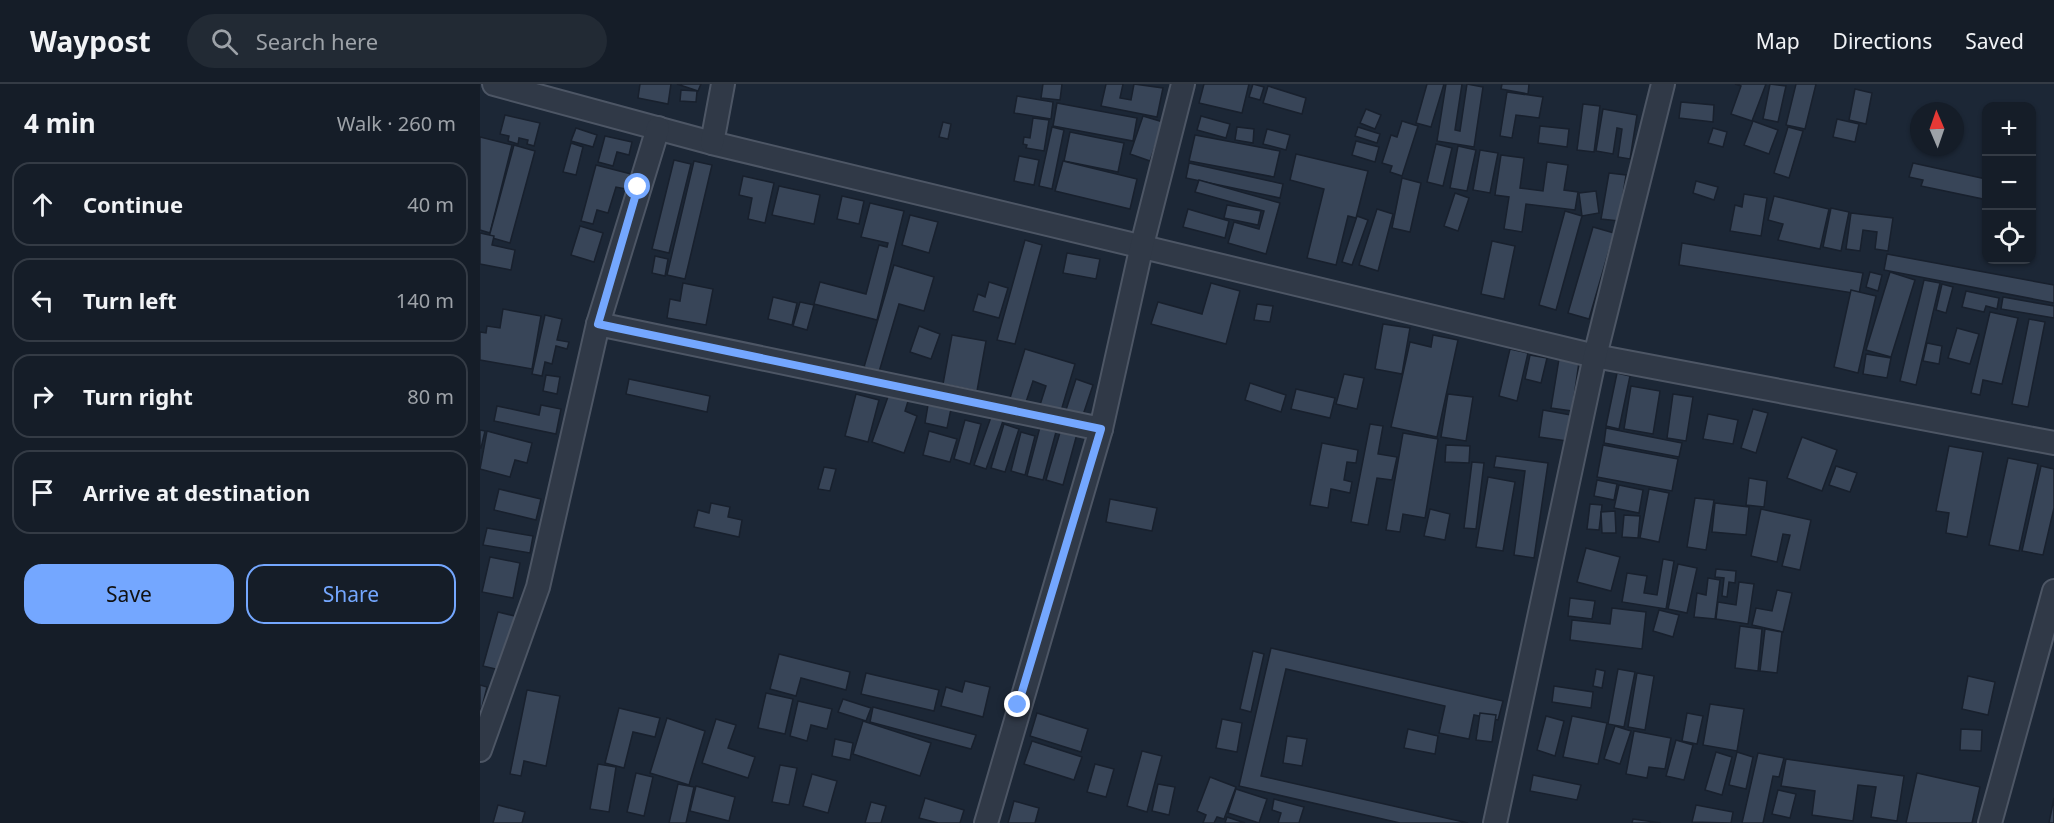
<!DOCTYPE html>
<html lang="en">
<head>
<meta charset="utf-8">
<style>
	:root { --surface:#151d28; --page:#222a34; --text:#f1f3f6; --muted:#9da2a8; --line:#343b45; --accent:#74a7ff }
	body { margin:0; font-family:"Noto Sans",sans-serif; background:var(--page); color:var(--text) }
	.controls { position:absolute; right:18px; top:18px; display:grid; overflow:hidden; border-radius:12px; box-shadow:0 2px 4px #0004 }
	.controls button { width:54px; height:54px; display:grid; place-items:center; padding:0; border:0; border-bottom:2px solid var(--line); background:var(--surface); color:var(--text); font:30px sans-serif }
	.compass { position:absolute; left:1430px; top:18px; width:54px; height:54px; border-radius:50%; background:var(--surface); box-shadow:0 2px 4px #0004; rotate:358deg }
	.stop { position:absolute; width:18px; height:18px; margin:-14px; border:4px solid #74a7ff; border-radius:50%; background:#fff }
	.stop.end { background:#74a7ff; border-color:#fff; box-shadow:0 2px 6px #0008 }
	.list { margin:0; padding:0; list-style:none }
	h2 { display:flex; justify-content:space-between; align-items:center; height:78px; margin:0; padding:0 24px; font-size:26px }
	h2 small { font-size:20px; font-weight:400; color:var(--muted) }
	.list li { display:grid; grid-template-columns:39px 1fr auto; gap:18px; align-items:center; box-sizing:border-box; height:84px; margin:0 12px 12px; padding:0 12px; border:2px solid var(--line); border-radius:18px }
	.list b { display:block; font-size:22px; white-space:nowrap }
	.list em { font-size:20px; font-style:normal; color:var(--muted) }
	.actions { display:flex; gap:12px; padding:18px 24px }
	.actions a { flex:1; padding:14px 0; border:2px solid var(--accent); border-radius:18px; text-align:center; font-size:21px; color:var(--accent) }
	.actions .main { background:var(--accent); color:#111 }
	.icon { flex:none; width:33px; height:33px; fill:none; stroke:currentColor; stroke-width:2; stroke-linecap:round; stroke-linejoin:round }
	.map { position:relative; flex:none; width:1574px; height:739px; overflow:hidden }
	header { display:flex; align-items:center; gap:36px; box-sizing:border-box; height:84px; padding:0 30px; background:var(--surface); border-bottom:2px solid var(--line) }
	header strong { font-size:28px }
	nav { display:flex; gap:33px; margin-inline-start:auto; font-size:21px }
	.search { width:420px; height:54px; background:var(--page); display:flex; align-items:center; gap:15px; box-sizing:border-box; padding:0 21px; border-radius:33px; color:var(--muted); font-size:22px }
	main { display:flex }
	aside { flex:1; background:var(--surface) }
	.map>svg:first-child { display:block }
	.building { fill:#384558; stroke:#18202d; stroke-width:1.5 }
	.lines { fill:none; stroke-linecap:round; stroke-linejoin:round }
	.street-casing { stroke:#4d5665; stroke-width:26 }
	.street { stroke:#303947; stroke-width:22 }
	.route { stroke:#74a7ff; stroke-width:8 }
</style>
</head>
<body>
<header>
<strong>Waypost</strong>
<div class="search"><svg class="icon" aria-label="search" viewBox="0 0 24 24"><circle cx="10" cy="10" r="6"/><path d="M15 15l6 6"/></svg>Search here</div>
<nav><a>Map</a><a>Directions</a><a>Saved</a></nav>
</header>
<main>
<aside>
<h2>4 min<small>Walk · 260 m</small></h2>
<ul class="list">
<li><svg class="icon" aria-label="ahead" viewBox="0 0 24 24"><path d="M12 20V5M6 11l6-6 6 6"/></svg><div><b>Continue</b></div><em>40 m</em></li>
<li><svg class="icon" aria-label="left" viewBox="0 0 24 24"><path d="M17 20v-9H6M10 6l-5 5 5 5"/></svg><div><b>Turn left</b></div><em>140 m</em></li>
<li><svg class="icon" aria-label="right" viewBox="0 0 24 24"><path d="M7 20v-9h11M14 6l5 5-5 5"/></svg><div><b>Turn right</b></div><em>80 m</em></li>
<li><svg class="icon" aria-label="arrive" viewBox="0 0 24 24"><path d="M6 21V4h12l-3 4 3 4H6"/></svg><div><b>Arrive at destination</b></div></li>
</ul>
<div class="actions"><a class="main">Save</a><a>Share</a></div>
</aside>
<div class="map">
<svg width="1574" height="739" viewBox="0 0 1574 739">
	<rect width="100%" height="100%" fill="#1c2736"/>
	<g class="building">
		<path d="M160 0H191L188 20 158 14Z"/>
		<path d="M197 0H221L218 7Z"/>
		<path d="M563 0H582L580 16 561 14Z"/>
		<path d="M626 0H643L640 14 651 16 654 0 683 4 677 33 621 22Z"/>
		<path d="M724 0H769L762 29 719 19Z"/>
		<path d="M773 0 784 3 780 16 769 13Z"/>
		<path d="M947 0H964L951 43 936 39Z"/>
		<path d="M966 0H982L975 46 980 47 987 0 1003 3 994 63 957 57Z"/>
		<path d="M1022 0H1049L1048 10 1021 5Z"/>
		<path d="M1255 0H1286L1272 37 1251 30 1261 2Z"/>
		<path d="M1290 0 1306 2 1298 38 1283 35Z"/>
		<path d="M1316 0H1336L1325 45 1306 41Z"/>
		<path d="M788 2 826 14 822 30 783 19Z"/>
		<path d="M1375 5 1392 9 1386 40 1369 36Z"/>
		<path d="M201 6 217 7 216 18 200 17Z"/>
		<path d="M1027 8 1063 13 1059 34 1036 31 1032 54 1020 52Z"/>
		<path d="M537 12 573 18 571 35 534 29Z"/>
		<path d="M1201 18 1234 21 1233 38 1199 34Z"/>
		<path d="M577 19 657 34 653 57 573 42Z"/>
		<path d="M1103 20 1120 22 1114 68 1097 66Z"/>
		<path d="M886 25 901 31 895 45 880 39Z"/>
		<path d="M1123 25 1157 31 1150 75 1138 73 1142 45 1137 44 1133 70 1116 67Z"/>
		<path d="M25 31 60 39 54 62 47 60 48 56 39 54 38 60 28 57 29 52 20 50Z"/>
		<path d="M663 32 683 38 670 77 650 70Z"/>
		<path d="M721 32 750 40 746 54 717 46Z"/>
		<path d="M553 34 569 36 564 67 546 64 547 61 543 60 544 53 550 54Z"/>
		<path d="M1357 35 1379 40 1375 58 1353 53Z"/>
		<path d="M922 37 938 42 922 92 910 88 912 82 902 79 911 51 917 53Z"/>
		<path d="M1273 37 1298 46 1289 70 1264 61Z"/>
		<path d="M463 38 471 40 468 55 459 53Z"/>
		<path d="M1060 42 1089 45 1087 63 1058 59Z"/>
		<path d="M572 43 584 46 572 105 559 102Z"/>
		<path d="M757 43 774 45 773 59 755 56Z"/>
		<path d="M878 43 900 50 897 59 875 52Z"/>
		<path d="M1308 43 1323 47 1309 94 1294 89Z"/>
		<path d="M96 44 117 51 113 63 91 57Z"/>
		<path d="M1233 44 1247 48 1243 63 1228 59Z"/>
		<path d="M787 45 810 51 806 66 783 60Z"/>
		<path d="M590 48 644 59 638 88 584 77Z"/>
		<path d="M715 51 800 67 794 93 709 77Z"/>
		<path d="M125 52 152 58 149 71 137 68 133 82 118 78Z"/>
		<path d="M0 53 32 61 10 149 0 146Z"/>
		<path d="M876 57 899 63 895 78 872 71Z"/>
		<path d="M91 59 103 63 96 91 83 88Z"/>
		<path d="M956 60 972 64 963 102 947 98Z"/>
		<path d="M34 61 55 67 30 159 9 153Z"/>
		<path d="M978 62 996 66 987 107 970 104Z"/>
		<path d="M1000 66 1018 69 1010 109 993 106Z"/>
		<path d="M816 70 888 87 876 134 868 132 856 181 827 174 844 105 810 96Z"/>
		<path d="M1021 71 1044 74 1040 104 1063 107 1067 78 1088 81 1084 106 1098 108 1095 126 1046 120 1042 148 1024 145 1029 113 1015 111Z"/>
		<path d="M539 72 559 76 554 101 534 97Z"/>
		<path d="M194 76 211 80 189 169 172 165Z"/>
		<path d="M214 77 232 81 205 195 187 191Z"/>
		<path d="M583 77 657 95 650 125 575 107Z"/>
		<path d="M709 79 803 100 800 114 706 94Z"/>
		<path d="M1433 79 1506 95 1503 115 1441 102 1443 96 1429 93Z"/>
		<path d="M116 81 151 90 146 105 136 103 128 129 117 126 113 140 101 137Z"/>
		<path d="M1129 89 1146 91 1139 137 1121 135Z"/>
		<path d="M263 92 294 99 285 139 268 135 272 114 259 111Z"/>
		<path d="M922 94 941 99 930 148 912 144Z"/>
		<path d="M719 96 800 119 786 170 748 159 754 138 779 145 784 127 715 108Z"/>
		<path d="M1216 97 1238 103 1234 116 1213 109Z"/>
		<path d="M299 102 340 111 334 140 292 131Z"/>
		<path d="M1116 107 1119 129 1102 132 1099 109Z"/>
		<path d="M975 109 989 114 978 147 964 142Z"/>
		<path d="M1264 110 1287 114 1281 152 1250 147 1255 121 1262 123Z"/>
		<path d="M362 112 384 117 379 140 357 135Z"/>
		<path d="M1294 112 1349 125 1340 165 1298 156 1303 140 1288 136Z"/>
		<path d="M390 119 424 127 397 236 334 220 340 198 386 210 399 161 407 163 408 159 381 153Z"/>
		<path d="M747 121 781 127 778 141 744 134Z"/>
		<path d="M1351 124 1369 128 1361 167 1343 163Z"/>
		<path d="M708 125 749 137 745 154 703 143Z"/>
		<path d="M897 125 913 130 898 187 879 181Z"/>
		<path d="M1085 127 1102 132 1076 226 1059 221Z"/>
		<path d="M1371 129 1413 134 1408 167 1395 165 1397 148 1383 146 1380 167 1366 165Z"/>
		<path d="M430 131 458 138 449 169 422 161Z"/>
		<path d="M877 132 888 136 872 181 862 178Z"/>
		<path d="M100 142 123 149 114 178 91 171Z"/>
		<path d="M1113 143 1134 149 1109 235 1088 229Z"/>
		<path d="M0 149 14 152 12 161 35 166 31 186 0 180Z"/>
		<path d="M545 156 562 161 535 260 517 256Z"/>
		<path d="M1012 157 1035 162 1024 215 1001 210Z"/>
		<path d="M1202 159 1383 189 1379 210 1199 181Z"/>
		<path d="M587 169 620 175 616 195 583 189Z"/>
		<path d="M1407 170 1574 201V219L1404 186Z"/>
		<path d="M175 172 188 175 185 192 172 189Z"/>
		<path d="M414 181 454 193 444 227 419 220 399 288 384 283Z"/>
		<path d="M1390 188 1402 191 1398 207 1386 203Z"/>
		<path d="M1410 188 1435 196 1411 273 1386 266Z"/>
		<path d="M1444 196 1460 199 1436 301 1420 297Z"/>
		<path d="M509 198 528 204 519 234 493 227 498 210 505 213Z"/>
		<path d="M203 199 233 205 226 241 187 234 190 215 200 217Z"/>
		<path d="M731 199 760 207 746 260 671 240 678 218 722 230Z"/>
		<path d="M1462 200 1473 203 1466 229 1456 226Z"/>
		<path d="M1371 206 1396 212 1378 289 1354 283Z"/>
		<path d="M1486 207 1519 214 1517 225 1506 222 1504 228 1482 223Z"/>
		<path d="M293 213 317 219 312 241 288 235Z"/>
		<path d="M1523 213 1574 222V234L1521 225Z"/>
		<path d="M320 218 334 221 327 246 313 242Z"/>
		<path d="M777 220 793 222 790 238 774 236Z"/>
		<path d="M23 225 61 232 52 285 0 276V248L6 249 7 242 20 244Z"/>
		<path d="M1510 228 1538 234 1522 300 1503 296 1500 311 1491 309Z"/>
		<path d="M65 231 82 235 77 256 89 258 87 265 76 262 72 280 65 278 62 292 52 290Z"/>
		<path d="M1549 235 1565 238 1548 323 1532 320Z"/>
		<path d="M903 240 930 244 922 290 895 285Z"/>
		<path d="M439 242 460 250 451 275 430 268Z"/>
		<path d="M1477 244 1499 250 1490 280 1468 274Z"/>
		<path d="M472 251 506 257 497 307 463 300Z"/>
		<path d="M953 251 978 256 957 353 911 343 930 258 951 263Z"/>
		<path d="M1447 259 1462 262 1459 280 1443 277Z"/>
		<path d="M545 265 595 280 581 327 560 321 566 302 553 297 546 318 530 314Z"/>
		<path d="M1030 265 1048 269 1037 317 1019 312Z"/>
		<path d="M1386 270 1411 274 1407 294 1383 290Z"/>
		<path d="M1050 271 1067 274 1061 299 1045 295Z"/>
		<path d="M1079 275 1099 278 1092 327 1071 324Z"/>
		<path d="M1137 289 1150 292 1139 345 1126 342Z"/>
		<path d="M864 290 884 294 877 325 856 320Z"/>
		<path d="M66 291 80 293 77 310 63 307Z"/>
		<path d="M149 295 230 312 227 328 146 310Z"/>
		<path d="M596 295 613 301 602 334 585 329Z"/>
		<path d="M770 299 806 311 801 328 765 316Z"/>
		<path d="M1151 302 1180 307 1173 350 1144 345Z"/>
		<path d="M816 305 855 314 850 334 811 325Z"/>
		<path d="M410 307 429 314 425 327 437 332 424 369 392 358Z"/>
		<path d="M376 310 399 316 388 358 365 352Z"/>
		<path d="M968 310 993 313 986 357 961 353Z"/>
		<path d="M1193 310 1213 313 1206 357 1187 354Z"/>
		<path d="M61 321 81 325 76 350 14 337 17 322 59 331Z"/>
		<path d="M448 321 471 325 467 344 445 339Z"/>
		<path d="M1273 325 1288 329 1276 369 1261 364Z"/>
		<path d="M1063 326 1091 331 1087 357 1059 353Z"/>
		<path d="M1228 330 1258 336 1253 360 1223 355Z"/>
		<path d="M511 333 523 337 506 385 494 381Z"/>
		<path d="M485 336 501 340 490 380 474 375Z"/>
		<path d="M524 340 539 345 525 388 511 384Z"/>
		<path d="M890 340 903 342 898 370 917 373 912 396 897 394 888 441 871 438Z"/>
		<path d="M560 343 576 348 563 396 547 392Z"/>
		<path d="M1126 344 1202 359 1199 373 1124 359Z"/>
		<path d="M581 345 597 350 583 401 566 396Z"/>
		<path d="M0 346 5 347 1 364H0Z"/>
		<path d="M7 347 52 359 47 379 35 376 30 393 0 385Z"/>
		<path d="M449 347 477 355 470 378 443 371Z"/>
		<path d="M541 348 555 352 545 391 531 387Z"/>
		<path d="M923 349 958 355 945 434 923 430 920 448 906 446Z"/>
		<path d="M1322 353 1357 366 1342 407 1307 394Z"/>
		<path d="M842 359 878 366 876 379 867 378 864 396 872 398 870 409 851 405 848 424 830 421Z"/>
		<path d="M966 361 990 362 989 379 965 378Z"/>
		<path d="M1123 361 1198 375 1192 407 1117 393Z"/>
		<path d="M1469 362 1503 368 1487 453 1466 449 1469 429 1456 427Z"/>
		<path d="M1016 372 1068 379 1054 474 1034 471 1045 387 1014 383Z"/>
		<path d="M1528 374 1558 380 1539 467 1509 461Z"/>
		<path d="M992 378 1004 379 996 445 984 444Z"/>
		<path d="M1356 382 1377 389 1370 408 1349 401Z"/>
		<path d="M1561 382 1574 385V424L1563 471 1542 467Z"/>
		<path d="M344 383 356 385 350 407 338 405Z"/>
		<path d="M1008 393 1035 398 1023 467 996 463Z"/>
		<path d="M1269 394 1287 397 1284 423 1266 421Z"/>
		<path d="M1117 396 1137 400 1134 416 1114 412Z"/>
		<path d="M1139 401 1163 406 1159 429 1134 424Z"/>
		<path d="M19 405 61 415 56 436 14 426Z"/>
		<path d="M1169 405 1189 409 1179 458 1160 454Z"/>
		<path d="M1215 414 1234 416 1226 466 1207 463Z"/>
		<path d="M630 415 677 424 672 447 626 438Z"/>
		<path d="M231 419 250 423 248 433 262 436 259 453 214 443 218 426 229 429Z"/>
		<path d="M1235 419 1269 423 1266 451 1232 448Z"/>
		<path d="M1110 420 1122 421 1119 446 1107 445Z"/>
		<path d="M950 425 970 430 965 456 944 452Z"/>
		<path d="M1281 425 1331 436 1320 486 1302 482 1310 451 1303 450 1297 478 1271 472Z"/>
		<path d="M1135 427 1136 449H1122L1121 428Z"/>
		<path d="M1144 431 1160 432 1158 454 1142 453Z"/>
		<path d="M7 444 53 452 50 469 3 461Z"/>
		<path d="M1106 464 1140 473 1131 507 1097 498Z"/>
		<path d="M10 473 40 479 33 514 2 508Z"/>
		<path d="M1183 475 1194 477 1186 525 1142 518 1147 489 1167 492 1164 509 1177 511Z"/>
		<path d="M1198 480 1217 484 1207 529 1188 525Z"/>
		<path d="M1236 485 1256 487 1255 499 1249 498 1247 513 1242 512 1244 494 1235 493Z"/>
		<path d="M1228 494 1240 496 1235 535 1214 533 1217 509 1226 511Z"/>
		<path d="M1259 498 1274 500 1268 540 1236 535 1238 518 1256 521Z"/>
		<path d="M1297 506 1312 509 1303 548 1272 541 1276 524 1292 527Z"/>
		<path d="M1090 514 1115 517 1112 535 1088 532Z"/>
		<path d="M1132 524 1166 528 1162 565 1090 556 1092 536 1130 540Z"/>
		<path d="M1179 526 1199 531 1193 553 1173 547Z"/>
		<path d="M18 528 39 533 24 587 3 582Z"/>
		<path d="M1260 542 1282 545 1278 587 1255 584Z"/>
		<path d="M1285 545 1302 548 1297 589 1280 587Z"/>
		<path d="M791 564 1023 617 1018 636 994 631 989 655 959 649 965 622 806 585 781 692 988 739H920L759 702Z"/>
		<path d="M773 567 784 570 771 628 760 625Z"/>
		<path d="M299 570 370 588 366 606 321 594 316 612 290 605Z"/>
		<path d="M1116 585 1125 587 1122 604 1113 602Z"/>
		<path d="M1138 585 1155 588 1144 643 1128 640Z"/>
		<path d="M386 589 459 606 454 627 381 610Z"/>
		<path d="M1157 589 1174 592 1165 646 1148 643Z"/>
		<path d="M1488 592 1515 598 1508 631 1482 625Z"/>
		<path d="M485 597 510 603 503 633 461 622 466 603 482 608Z"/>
		<path d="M0 601 7 603 0 631Z"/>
		<path d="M1074 602 1113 608 1111 624 1072 618Z"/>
		<path d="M47 606 80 612 66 682 44 677 41 692 30 690Z"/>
		<path d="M286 609 313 615 305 650 278 644Z"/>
		<path d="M363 615 391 624 386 637 358 628Z"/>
		<path d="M318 617 352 625 347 645 331 641 327 657 310 652Z"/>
		<path d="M1230 620 1264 625 1257 667 1223 661Z"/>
		<path d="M393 623 496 651 491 665 390 638Z"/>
		<path d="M139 624 180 634 175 653 153 648 144 684 125 679Z"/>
		<path d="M557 629 608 645 601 668 550 652Z"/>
		<path d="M1000 629 1016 631 1012 658 996 656Z"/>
		<path d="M1207 629 1223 632 1217 660 1202 657Z"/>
		<path d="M1066 632 1084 637 1075 672 1057 666Z"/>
		<path d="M1092 632 1127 639 1118 680 1083 673Z"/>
		<path d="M187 634 225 647 209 701 170 689Z"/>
		<path d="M236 635 256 641 248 664 275 673 268 694 222 679Z"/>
		<path d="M742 635 762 639 757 668 736 664Z"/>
		<path d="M383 637 451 659 440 692 373 670Z"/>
		<path d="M1135 642 1151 647 1140 680 1124 675Z"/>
		<path d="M928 645 958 652 955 670 924 664Z"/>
		<path d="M1481 645 1502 646 1501 667 1480 666Z"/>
		<path d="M1154 647 1191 654 1185 685 1169 683 1167 694 1146 690Z"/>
		<path d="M807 652 827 655 822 682 803 679Z"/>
		<path d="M355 655 373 659 370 676 352 672Z"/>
		<path d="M1196 656 1213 661 1204 696 1186 692Z"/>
		<path d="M552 657 602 673 594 696 544 680Z"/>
		<path d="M662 667 682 672 667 728 647 722Z"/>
		<path d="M1236 668 1252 673 1242 711 1225 706Z"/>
		<path d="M1257 668 1273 673 1266 705 1249 701Z"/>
		<path d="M1278 669 1304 674 1299 693 1293 692 1283 739H1262Z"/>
		<path d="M1306 675 1424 692 1417 737 1391 733 1396 703 1378 701 1373 737 1332 731 1335 707 1301 702Z"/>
		<path d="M118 680 136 683 129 728 110 725Z"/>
		<path d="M615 680 634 685 626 713 607 708Z"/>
		<path d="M300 681 317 684 309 721 292 718Z"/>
		<path d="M156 689 173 693 164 732 147 728Z"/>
		<path d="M1437 689 1500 703 1492 739H1426Z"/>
		<path d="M332 690 357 697 348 729 323 722Z"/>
		<path d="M1053 691 1101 701 1097 716 1050 707Z"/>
		<path d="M730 693 756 703 744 735 737 733 734 739H723L726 731 717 727Z"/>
		<path d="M198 700 214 703 206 739H189Z"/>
		<path d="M678 700 695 703 689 731 672 727Z"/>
		<path d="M216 702 255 713 249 737 210 727Z"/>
		<path d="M756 705 787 715 779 739 748 729Z"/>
		<path d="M1298 706 1316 710 1310 734 1292 730Z"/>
		<path d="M445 714 484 726 480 739H458L439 734Z"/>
		<path d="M1574 714V739H1569Z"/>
		<path d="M794 715 824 723 819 739H798L801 729 792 726Z"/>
		<path d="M534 717 559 724 555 739H528Z"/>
		<path d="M391 718 406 722 401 739H385Z"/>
		<path d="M18 721 45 728 42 739H13Z"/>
		<path d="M1216 721 1253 728 1251 739 1212 738Z"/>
		<path d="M747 733 765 739H745Z"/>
		<path d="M1153 735 1181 739H1152Z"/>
	</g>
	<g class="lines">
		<defs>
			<g id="street">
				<path d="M14 0 232 59 1115 272 1574 359"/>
				<path d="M232 59 243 0"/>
				<path d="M118 240 621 345"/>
				<path d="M0 666 58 503 118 240 178 44"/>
				<path d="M506 739 621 345 662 161 703 0"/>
				<path d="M1015 739 1115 272 1183 0"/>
				<path d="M1510 739 1574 507"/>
			</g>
		</defs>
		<use href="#street" class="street-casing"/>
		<use href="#street" class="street"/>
	</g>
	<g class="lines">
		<path class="route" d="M158 103 118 240 621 345 538 621"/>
	</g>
</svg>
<div class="controls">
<button>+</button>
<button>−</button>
<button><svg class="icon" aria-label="locate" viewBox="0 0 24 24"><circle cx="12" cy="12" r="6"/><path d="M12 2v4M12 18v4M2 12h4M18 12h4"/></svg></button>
</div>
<svg class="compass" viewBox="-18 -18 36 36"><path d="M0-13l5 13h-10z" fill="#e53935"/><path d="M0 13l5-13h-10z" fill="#9da2a8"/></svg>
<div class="stop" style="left:158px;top:103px"></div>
<div class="stop end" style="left:538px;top:621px"></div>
</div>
</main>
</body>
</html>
